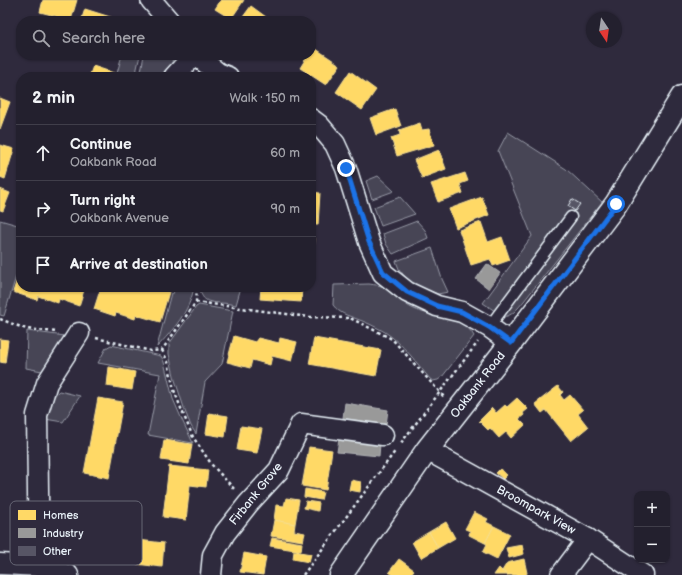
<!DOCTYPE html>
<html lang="en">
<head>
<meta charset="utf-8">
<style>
	:root { --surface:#23202e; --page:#2f2d3a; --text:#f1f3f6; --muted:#a3a3aa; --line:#403e4a }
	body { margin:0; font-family:"Balsamiq Sans",sans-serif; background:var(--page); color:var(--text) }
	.controls { position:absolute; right:12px; bottom:12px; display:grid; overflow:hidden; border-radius:8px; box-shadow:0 1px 3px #0004 }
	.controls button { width:36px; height:36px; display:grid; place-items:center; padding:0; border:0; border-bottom:1px solid var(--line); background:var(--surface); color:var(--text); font:20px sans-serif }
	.compass { position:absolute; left:586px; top:12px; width:36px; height:36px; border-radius:50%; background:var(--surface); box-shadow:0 1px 3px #0004; rotate:167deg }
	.stop { position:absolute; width:12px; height:12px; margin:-9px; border:3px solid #1a73e8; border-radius:50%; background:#fff }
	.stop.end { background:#1a73e8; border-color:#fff; box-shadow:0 1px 4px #0008 }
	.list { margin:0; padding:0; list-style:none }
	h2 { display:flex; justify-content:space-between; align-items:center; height:52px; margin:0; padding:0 16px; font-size:17px }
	h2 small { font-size:13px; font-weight:400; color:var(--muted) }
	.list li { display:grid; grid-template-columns:26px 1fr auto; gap:12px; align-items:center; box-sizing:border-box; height:56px; padding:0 16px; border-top:1px solid var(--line) }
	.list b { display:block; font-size:15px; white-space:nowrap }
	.list p { margin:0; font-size:13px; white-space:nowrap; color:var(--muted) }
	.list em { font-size:13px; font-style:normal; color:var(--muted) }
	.icon { flex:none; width:22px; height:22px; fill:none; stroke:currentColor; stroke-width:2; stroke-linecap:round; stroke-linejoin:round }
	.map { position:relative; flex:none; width:682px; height:575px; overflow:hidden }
	.search { position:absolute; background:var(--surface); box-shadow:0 1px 3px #0004; left:16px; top:16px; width:300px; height:44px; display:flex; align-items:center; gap:10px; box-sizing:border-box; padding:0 14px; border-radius:16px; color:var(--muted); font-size:15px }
	.panel { position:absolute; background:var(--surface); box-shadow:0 1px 3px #0004; left:16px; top:72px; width:300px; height:220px; border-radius:16px }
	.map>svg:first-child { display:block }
	.green { fill:#464455; stroke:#979aa6 }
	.homes { fill:#ffd966; stroke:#f8e092 }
	.industry { fill:#999; stroke:#b1b3b6 }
	.building { fill:#575565; stroke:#e8f1f8 }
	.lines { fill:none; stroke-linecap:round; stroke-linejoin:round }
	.service-casing { stroke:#e8f1f8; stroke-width:13 }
	.minor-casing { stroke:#e8f1f8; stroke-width:23 }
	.tertiary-casing { stroke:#e8f1f8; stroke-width:25 }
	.path { stroke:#e8f1f8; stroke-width:2.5; stroke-dasharray:3 3; stroke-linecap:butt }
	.service { stroke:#2f2a3d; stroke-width:10 }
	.minor { stroke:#2f2a3d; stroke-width:20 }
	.tertiary { stroke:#2f2a3d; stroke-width:22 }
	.route { stroke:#1a73e8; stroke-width:5 }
	.labels { text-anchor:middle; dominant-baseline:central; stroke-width:4; stroke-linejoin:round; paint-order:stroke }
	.street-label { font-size:12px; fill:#e8f1f8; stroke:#2f2a3d }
	.key { fill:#2f2a3d; stroke:#666675; stroke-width:1 }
	.key-label { font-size:11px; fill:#e8f1f8 }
</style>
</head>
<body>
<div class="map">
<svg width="682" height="575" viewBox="0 0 682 575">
	<rect width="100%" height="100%" fill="#2f2a3d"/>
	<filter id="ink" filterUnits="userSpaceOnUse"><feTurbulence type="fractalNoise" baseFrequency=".025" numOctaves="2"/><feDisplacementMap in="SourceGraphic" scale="8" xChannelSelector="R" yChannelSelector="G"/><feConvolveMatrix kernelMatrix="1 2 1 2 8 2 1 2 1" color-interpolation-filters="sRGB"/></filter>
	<g filter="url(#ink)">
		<g class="green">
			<path d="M122 55H140L135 77H116Z"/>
			<path d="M144 55H172C174 64 169 70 164 77H140Z"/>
			<path d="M508 132 566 169 602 202 524 301C517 309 512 317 501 317L495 311 483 303 532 236 498 151Z"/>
			<path d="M378 176 394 191 372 199 366 181Z"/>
			<path d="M400 197 415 214 381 226 374 207Z"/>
			<path d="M0 220 21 226V260L4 316 0 315Z"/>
			<path d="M417 221 425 230 428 238 393 254 386 244 383 234Z"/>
			<path d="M432 248 442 279 448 292 438 294 416 286 406 278 399 269 396 261Z"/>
			<path d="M369 284C375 285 381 285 387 288 397 294 402 304 414 309 435 319 461 313 474 336L442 377 438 380 433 381 430 379C416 362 403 344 385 332 376 327 366 322 357 319 347 315 340 314 333 305L334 285Z"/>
			<path d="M175 287H194C190 311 173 330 157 347L171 293 173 294Z"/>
			<path d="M200 287H241L236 305C231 304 225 303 220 303 208 302 201 301 200 287Z"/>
			<path d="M199 305 233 311 222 364 205 382 196 434 191 426 185 411 175 380 169 354V344L196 307Z"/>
			<path d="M27 331 65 336 42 371 26 368Z"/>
			<path d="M111 345 161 356 164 362 173 399 183 422 193 443 148 435 160 374 98 363 106 348Z"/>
			<path d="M59 391 80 396 63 422 45 419C48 407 50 399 59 391Z"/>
		</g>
		<g class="homes">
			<path d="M43 0H77L71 20 40 12Z"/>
			<path d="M221 0H244L231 19 215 9Z"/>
			<path d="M251 6 266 17 263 21H240Z"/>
			<path d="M85 9 123 21H81Z"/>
			<path d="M313 47 340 65 326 85 300 68 308 55H311V50Z"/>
			<path d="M93 66 117 74 116 77H89Z"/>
			<path d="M350 71 376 90 362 110 336 92Z"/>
			<path d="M0 98 10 102 0 129Z"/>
			<path d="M395 109 401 126 376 135 370 118Z"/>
			<path d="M420 123 422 130 429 129 434 145 397 156 391 138 400 135 399 130Z"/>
			<path d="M0 145 14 149 5 179 0 177Z"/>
			<path d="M439 150 446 169 422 178 414 160Z"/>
			<path d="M465 173 468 181 460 184 463 193 438 202 431 184Z"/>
			<path d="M0 189 10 193 3 211 0 210Z"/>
			<path d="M311 192 320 193 318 225H311Z"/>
			<path d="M482 197 489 215 456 228 449 209Z"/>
			<path d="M481 222 488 242 502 237 510 260 493 266 490 259 471 265 459 230Z"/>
			<path d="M311 238H315L313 269H311Z"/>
			<path d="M21 267V287H85L79 306 59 299 58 303 38 296 37 300 13 292Z"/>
			<path d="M101 287H116L124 289V287H134L144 290 145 287H152L169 292 160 322 136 315 135 319 116 313 115 316 94 309Z"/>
			<path d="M261 287H302L301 302 260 299Z"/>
			<path d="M234 336 255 342 258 338 279 343 280 338 297 342 292 361 272 356 270 365 252 360 250 368 227 362Z"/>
			<path d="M314 338 381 350 376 376 309 364Z"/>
			<path d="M0 339 8 340 5 363 0 362Z"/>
			<path d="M109 367 135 372 132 390 107 386Z"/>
			<path d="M558 386 563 392 560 395 564 400 570 395 583 410 578 414 588 427 571 441 546 410 542 413 535 404Z"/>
			<path d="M98 398 123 402 109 478 84 473Z"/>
			<path d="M517 398 528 409 523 413 524 415 519 419 525 425 511 438 506 432 499 438 490 428 488 430 479 421 492 408 496 413 505 405 507 407Z"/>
			<path d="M209 413 228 416 225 437 206 434Z"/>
			<path d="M241 426 262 429 257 453 237 450Z"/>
			<path d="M164 440 192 444 189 464 161 460Z"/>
			<path d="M309 447 332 450 326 490 302 486Z"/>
			<path d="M169 466 208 470 206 487 190 485 186 520 163 517Z"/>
			<path d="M500 469 507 475 503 479 496 473Z"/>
			<path d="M351 480 361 482 360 492 349 490Z"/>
			<path d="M305 489 323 492 321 500 304 497Z"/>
			<path d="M286 498 299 500 295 524 274 520 276 505 284 506Z"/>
			<path d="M306 501 319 503 318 511 304 508Z"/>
			<path d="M474 512 488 519 486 522 494 526 485 543 469 535 470 531 465 529Z"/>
			<path d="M274 520 295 524 294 531 305 533 303 541 271 536Z"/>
			<path d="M446 522 455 538 438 548 429 532Z"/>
			<path d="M494 526 510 534 497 559 483 552 487 544 485 543Z"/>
			<path d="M429 532 438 548 421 558 412 542Z"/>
			<path d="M272 538 302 543 301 551 270 546Z"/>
			<path d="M129 539 164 543 162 567 126 563Z"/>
			<path d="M522 545 524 554 509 558 506 548Z"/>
			<path d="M294 551 311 554 309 562 293 559Z"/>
			<path d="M244 553 266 557 263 575 240 572Z"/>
			<path d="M399 559 414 570 410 575H393L389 572Z"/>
			<path d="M524 559 527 573 526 575H508L502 571 507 563Z"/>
			<path d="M499 568 502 571 508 575H494Z"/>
		</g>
		<g class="industry">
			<path d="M487 264 500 273 489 289 476 279Z"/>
			<path d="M345 403 388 410 386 425 343 418Z"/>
			<path d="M339 439 380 444 379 456 337 452Z"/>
		</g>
		<path class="building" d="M572 199 580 204 575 211 568 206Z"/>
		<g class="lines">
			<defs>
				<path id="service" d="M489 327 571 217"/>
				<g id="minor">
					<path d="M151 0 169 21"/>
					<path d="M196 55 218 73 228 77"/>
					<path d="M174 77 194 55"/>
					<path d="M311 119 319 125 335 144 346 168 369 242 383 273 407 292 437 306 462 312 489 327 511 343"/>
					<path d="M427 450 588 539 643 575"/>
					<path d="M0 564 39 566 68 575"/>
					<path d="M39 566 37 415 47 383 79 333"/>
					<path d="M211 575 213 555 225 533 248 504 279 470 301 424 383 435"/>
					<path d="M561 575 588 539"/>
				</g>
				<path id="tertiary" d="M341 575 427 450 511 343 616 204 682 97"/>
			</defs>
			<use href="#service" class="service-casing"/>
			<use href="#minor" class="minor-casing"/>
			<use href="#tertiary" class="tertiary-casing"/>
			<g class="path">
				<path d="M196 302 309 317 350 318 392 339 444 397"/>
				<path d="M0 319 26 329 57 332"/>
				<path d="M96 338 151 351 162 350 196 302 197 287"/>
				<path d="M162 350 168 362 174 390 182 411 193 437 212 465 236 491"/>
				<path d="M401 443 478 342"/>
				<path d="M303 575 396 450"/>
			</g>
			<use href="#service" class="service"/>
			<use href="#minor" class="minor"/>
			<use href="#tertiary" class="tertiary"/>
		</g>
	</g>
	<g class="lines" filter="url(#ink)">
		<path class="route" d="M346 168 369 242 383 272 407 292 437 306 462 312 489 327 511 343 616 204"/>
	</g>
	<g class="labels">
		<g class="street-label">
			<text transform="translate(478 385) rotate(-52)">Oakbank Road</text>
			<text transform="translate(256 494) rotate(-51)">Firbank Grove</text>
			<text transform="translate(536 510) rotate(29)">Broompark View</text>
		</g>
	</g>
	<rect x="10" y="501" width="132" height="64" rx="6" class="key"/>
	<rect x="18" y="510" width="18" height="10" fill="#ffd966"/>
	<rect x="18" y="528" width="18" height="10" fill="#999"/>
	<rect x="18" y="546" width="18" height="10" fill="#575565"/>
	<g class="key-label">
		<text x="43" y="519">Homes</text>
		<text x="43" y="537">Industry</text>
		<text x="43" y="555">Other</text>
	</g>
</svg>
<div class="controls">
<button>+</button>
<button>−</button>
</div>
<svg class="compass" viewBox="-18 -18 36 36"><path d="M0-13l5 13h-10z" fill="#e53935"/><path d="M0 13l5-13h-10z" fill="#a3a3aa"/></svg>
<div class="stop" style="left:616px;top:204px"></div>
<div class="stop end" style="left:346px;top:168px"></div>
<div class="search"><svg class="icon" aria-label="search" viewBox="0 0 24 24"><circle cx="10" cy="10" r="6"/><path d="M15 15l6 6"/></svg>Search here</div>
<section class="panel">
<h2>2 min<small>Walk · 150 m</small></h2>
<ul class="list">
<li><svg class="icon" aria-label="ahead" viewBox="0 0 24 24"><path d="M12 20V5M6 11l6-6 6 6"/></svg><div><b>Continue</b><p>Oakbank Road</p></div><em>60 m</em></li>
<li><svg class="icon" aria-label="right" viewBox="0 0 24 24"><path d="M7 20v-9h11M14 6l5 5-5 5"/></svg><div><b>Turn right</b><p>Oakbank Avenue</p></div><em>90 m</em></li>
<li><svg class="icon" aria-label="arrive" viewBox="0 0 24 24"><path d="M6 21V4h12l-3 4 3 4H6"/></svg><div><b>Arrive at destination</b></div></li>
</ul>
</section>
</div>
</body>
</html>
